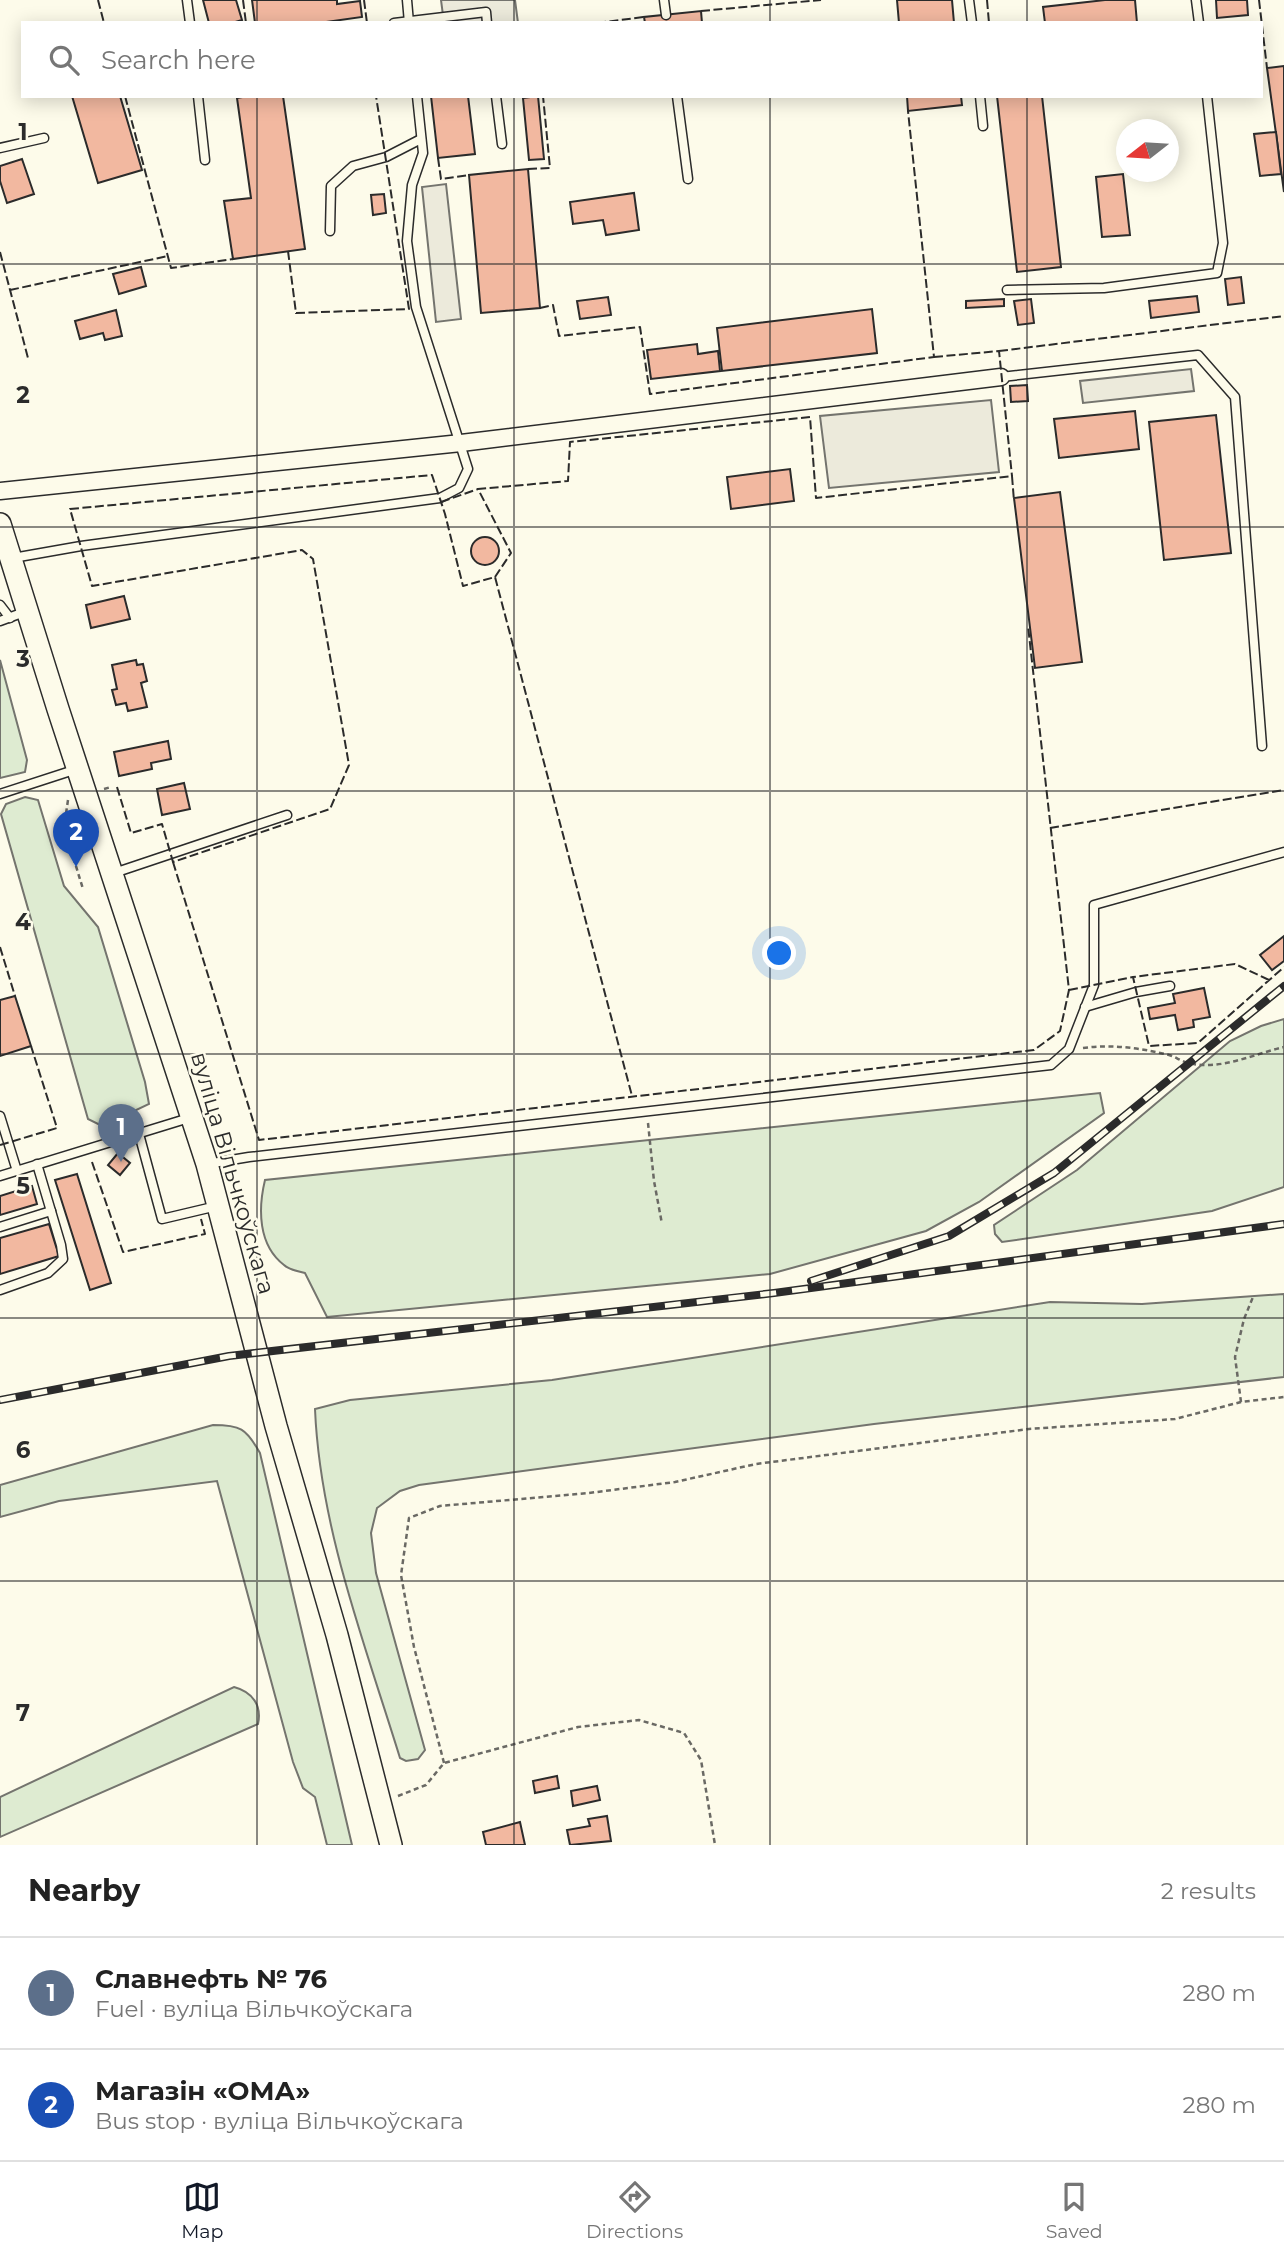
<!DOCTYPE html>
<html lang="en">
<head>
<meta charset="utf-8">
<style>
	:root { --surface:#fff; --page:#f2f2f2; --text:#222; --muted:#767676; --line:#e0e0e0; --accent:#111827 }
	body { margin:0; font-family:Montserrat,sans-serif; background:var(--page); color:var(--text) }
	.compass { position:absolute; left:1116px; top:119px; width:63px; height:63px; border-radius:50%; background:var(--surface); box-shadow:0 4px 18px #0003; rotate:253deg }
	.you { position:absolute; left:780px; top:954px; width:24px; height:24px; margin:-18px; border:5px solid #fff; border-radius:50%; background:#1a73e8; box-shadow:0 0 0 10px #1a73e833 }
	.badge { display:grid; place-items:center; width:46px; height:46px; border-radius:50%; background:var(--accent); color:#fff; font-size:23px; font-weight:700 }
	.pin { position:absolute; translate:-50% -58px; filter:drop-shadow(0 2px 4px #0008) }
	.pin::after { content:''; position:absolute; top:37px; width:24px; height:21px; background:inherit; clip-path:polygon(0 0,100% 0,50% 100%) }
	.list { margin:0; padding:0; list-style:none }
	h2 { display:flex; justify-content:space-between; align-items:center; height:91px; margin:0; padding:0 28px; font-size:30px }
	h2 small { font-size:23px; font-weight:400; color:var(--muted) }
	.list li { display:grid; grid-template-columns:46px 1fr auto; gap:21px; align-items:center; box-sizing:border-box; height:112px; padding:0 28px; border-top:2px solid var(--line) }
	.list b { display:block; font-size:26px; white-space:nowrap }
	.list p { margin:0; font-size:23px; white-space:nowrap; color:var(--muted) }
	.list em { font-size:23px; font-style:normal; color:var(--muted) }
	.icon { flex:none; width:38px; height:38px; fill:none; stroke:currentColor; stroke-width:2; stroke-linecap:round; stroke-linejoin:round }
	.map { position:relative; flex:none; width:1284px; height:1845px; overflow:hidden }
	.search { position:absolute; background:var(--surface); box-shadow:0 4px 18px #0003; left:21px; right:21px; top:21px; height:77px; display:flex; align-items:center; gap:18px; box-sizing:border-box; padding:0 24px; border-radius:0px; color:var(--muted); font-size:26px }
	.sheet { height:315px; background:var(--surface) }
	nav { display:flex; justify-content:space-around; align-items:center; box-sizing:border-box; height:98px; border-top:2px solid var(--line); background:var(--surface); font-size:19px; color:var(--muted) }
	nav a { display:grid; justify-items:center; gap:4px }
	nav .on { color:var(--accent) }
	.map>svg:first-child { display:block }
	.green { fill:#deebd1; stroke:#74746e; stroke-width:2 }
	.parking { fill:#eceadb; stroke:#74746e; stroke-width:2 }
	.building { fill:#f2b8a0; stroke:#2b2b2b; stroke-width:2 }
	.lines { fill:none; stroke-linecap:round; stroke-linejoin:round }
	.service-casing { stroke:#2b2b2b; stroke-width:11 }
	.minor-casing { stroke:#2b2b2b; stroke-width:19 }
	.secondary-casing { stroke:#2b2b2b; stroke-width:24 }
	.path { stroke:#6a6964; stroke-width:2.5; stroke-dasharray:5 3.5; stroke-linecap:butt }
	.service { stroke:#fdfbea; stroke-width:8 }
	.minor { stroke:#fdfbea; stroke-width:16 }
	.secondary { stroke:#fdfbea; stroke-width:21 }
	.rail-casing { stroke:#2b2b2b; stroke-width:8 }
	.rail { stroke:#fdfbea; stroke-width:5; stroke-dasharray:16; stroke-linecap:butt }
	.fence { stroke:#2b2b2b; stroke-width:2; stroke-dasharray:9 3.5; stroke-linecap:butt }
	.grid { fill:none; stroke:#2b2b2b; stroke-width:2; stroke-opacity:0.55 }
	.labels { text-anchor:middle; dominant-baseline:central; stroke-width:5; stroke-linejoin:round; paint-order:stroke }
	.street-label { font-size:23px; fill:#2b2b2b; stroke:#fdfbea }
	.grid-label { font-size:23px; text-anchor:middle; font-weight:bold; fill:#2b2b2b; stroke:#fdfbea; stroke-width:5; stroke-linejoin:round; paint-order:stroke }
</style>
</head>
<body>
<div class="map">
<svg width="1284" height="1845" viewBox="0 0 1284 1845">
	<rect width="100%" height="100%" fill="#fdfbea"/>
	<g class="green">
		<path d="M0 660 27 760 25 772 0 778Z"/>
		<path d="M25 797 38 800 64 886 98 927 145 1082 149 1104 111 1122 100 1125 88 1119 1 814 6 804Z"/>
		<path d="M1284 1019V1187L1212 1211 1002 1242 995 1234 994 1225 1077 1170 1230 1041 1261 1026Z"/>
		<path d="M1100 1093 1104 1113 979 1202 926 1231 770 1274 327 1317 305 1273C298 1271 289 1270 284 1265 258 1245 258 1209 265 1180Z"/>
		<path d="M1284 1294V1377L874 1424 419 1485 400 1491 377 1508 371 1533 376 1573 425 1750 418 1759 406 1761 400 1758C365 1644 320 1529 315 1409L350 1400 552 1380 1050 1302 1142 1304Z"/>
		<path d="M213 1425C240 1425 246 1428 260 1453L352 1845H327L315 1797 303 1788 293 1762 217 1481 59 1501 0 1517V1485Z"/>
		<path d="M234 1687C253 1692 262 1706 258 1724L0 1837V1797Z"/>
	</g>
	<g class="parking">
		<path d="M441 0H515L518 23H444Z"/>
		<path d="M446 184 461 319 436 322 422 187Z"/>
		<path d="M1191 369 1194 391 1083 403 1080 381Z"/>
		<path d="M991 400 999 472 829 488 820 416Z"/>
	</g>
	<g class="building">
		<path d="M203 0H236L242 20 232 23H209Z"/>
		<path d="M252 0H337V4L360 1 362 17 319 23H255Z"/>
		<path d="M897 0H952L954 23H899Z"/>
		<path d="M1105 0H1135L1137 23H1045L1043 7Z"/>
		<path d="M1216 0H1247L1248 15 1217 18Z"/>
		<path d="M701 11 702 23H645L644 17Z"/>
		<path d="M1284 66V192L1267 68Z"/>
		<path d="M72 96H120L142 170 98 183Z"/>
		<path d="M248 96H283L305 249 233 259 224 201 251 198 237 98Z"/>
		<path d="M431 96H468L475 154 438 158Z"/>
		<path d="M538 96 544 159 529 160 523 98Z"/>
		<path d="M907 96H961L962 105 908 111Z"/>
		<path d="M997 96H1042L1061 267 1017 272Z"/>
		<path d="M1276 132 1281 174 1260 176 1254 134Z"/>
		<path d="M22 159 34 194 7 203 0 181V166Z"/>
		<path d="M528 169 540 308 481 313 469 175Z"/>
		<path d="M1123 174 1130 235 1102 237 1096 177Z"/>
		<path d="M634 193 639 230 606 235 603 220 573 224 570 202Z"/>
		<path d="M384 194 386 213 373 215 371 195Z"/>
		<path d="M141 267 146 286 119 294 113 274Z"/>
		<path d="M1241 277 1244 303 1228 305 1225 279Z"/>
		<path d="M1197 296 1199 312 1151 318 1149 301Z"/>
		<path d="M608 297 611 315 580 319 577 301Z"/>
		<path d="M1004 299V306L966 308V301Z"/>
		<path d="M1031 299 1034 323 1018 325 1014 301Z"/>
		<path d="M872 309 877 353 722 371 717 328Z"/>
		<path d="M116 310 122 336 105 340 103 333 80 339 75 321Z"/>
		<path d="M697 344 698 354 718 351 720 371 651 379 647 350Z"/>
		<path d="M1027 385 1028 401 1011 402 1010 386Z"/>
		<path d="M1135 411 1139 449 1059 458 1054 419Z"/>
		<path d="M1216 415 1231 553 1164 560 1149 422Z"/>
		<path d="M790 469 794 501 731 509 727 477Z"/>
		<path d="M1060 492 1082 662 1035 668 1014 498Z"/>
		<circle cx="485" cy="551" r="14"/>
		<path d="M124 596 130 619 91 628 86 605Z"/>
		<path d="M136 660 137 665 143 664 147 681 141 683 147 707 128 711 126 703 116 705 112 690 117 689 112 665Z"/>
		<path d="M168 741 171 759 151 763 152 769 119 776 114 752Z"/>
		<path d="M184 783 190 809 162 815 157 789Z"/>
		<path d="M1284 936V961L1272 970 1260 955Z"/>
		<path d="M1204 988 1210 1017 1193 1020 1194 1027 1178 1030 1175 1015 1150 1019 1148 1008 1175 1003 1173 994Z"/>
		<path d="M15 996 31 1046 0 1056V1000Z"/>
		<path d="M118 1153 130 1163 120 1175 108 1165Z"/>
		<path d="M77 1174 111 1283 90 1290 55 1180Z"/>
		<path d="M32 1186 37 1204 0 1215V1196Z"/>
		<path d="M49 1224 59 1256 0 1274V1238Z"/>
		<path d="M557 1776 559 1788 535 1793 533 1781Z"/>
		<path d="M597 1786 600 1800 573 1806 571 1791Z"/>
		<path d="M607 1816 611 1841 570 1845 567 1830 590 1826 588 1819Z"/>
		<path d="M520 1822 525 1845H486L483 1832Z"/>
	</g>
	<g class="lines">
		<defs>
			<g id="service">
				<path d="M187 0 190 23"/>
				<path d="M407 0 409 23"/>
				<path d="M664 0 666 15"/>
				<path d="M969 0 972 23"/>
				<path d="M1196 0 1199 23"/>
				<path d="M394 23 486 12 487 23"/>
				<path d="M198 96 205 160"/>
				<path d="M496 96 502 144"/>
				<path d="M677 96 688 179"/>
				<path d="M980 96 983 126"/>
				<path d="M0 148 44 138"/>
				<path d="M330 231 331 186 353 166 386 157 421 139"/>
				<path d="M1007 290 1104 288 1217 273 1223 243 1207 96"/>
				<path d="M1001 377 1198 355 1235 397 1262 746"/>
				<path d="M13 558 81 546 440 498 459 488 468 469 416 307 407 241 412 185 423 153 417 96"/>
				<path d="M0 605 10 618"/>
				<path d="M0 621 27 611"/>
				<path d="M0 794 77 769"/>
				<path d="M114 873 287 815"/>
				<path d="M1085 1007 1136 992 1170 986"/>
				<path d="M0 1116 17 1171"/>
				<path d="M139 1134 162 1219 217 1206"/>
				<path d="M207 1164 249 1157 1051 1065 1069 1049 1094 985V905L1284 852"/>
				<path d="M0 1176 189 1118"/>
				<path d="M0 1227 51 1211"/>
				<path d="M0 1290 48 1273 63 1259 61 1245 37 1164"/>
			</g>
			<path id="minor" d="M0 491 461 443 1001 377"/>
			<path id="secondary" d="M0 524 58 709 207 1164 276 1426 337 1635 391 1845"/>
		</defs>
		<use href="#service" class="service-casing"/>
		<use href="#minor" class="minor-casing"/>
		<use href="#secondary" class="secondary-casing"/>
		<g class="path">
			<path d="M104 789 111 787"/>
			<path d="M68 800 64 827 83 889"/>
			<path d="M1083 1048C1112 1044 1140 1048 1169 1055 1176 1057 1182 1062 1189 1063 1220 1071 1254 1054 1284 1047"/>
			<path d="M648 1123 654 1181 662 1224"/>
			<path d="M1241 1402 1235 1357 1244 1319 1253 1297"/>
			<path d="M444 1763 414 1647 401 1575 409 1518 440 1506 589 1493 675 1482 756 1464 1029 1429 1175 1419 1241 1402 1284 1397"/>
			<path d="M398 1796 426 1785 444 1763 578 1727 639 1720 684 1733 701 1760 715 1845"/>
		</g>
		<use href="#service" class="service"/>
		<use href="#minor" class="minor"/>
		<use href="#secondary" class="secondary"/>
		<defs>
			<g id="rail">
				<path d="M811 1281 949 1236 1054 1173 1284 986"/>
				<path d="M0 1400 229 1356 774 1293 1284 1224"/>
			</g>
		</defs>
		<use href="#rail" class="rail-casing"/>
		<use href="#rail" class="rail"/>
		<g class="fence">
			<path d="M98 0 104 23"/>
			<path d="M243 0 246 23"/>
			<path d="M364 0 367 23"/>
			<path d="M987 0 989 23"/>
			<path d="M1259 0 1267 68"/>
			<path d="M701 11 821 0"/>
			<path d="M597 23 644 17"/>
			<path d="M125 96 171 268 233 259"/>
			<path d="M438 158 441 179 469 175"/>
			<path d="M528 169 550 168 543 96"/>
			<path d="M288 251 296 313 409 309 376 96"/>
			<path d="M0 252 28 358"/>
			<path d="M10 290 168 256"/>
			<path d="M540 308 553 305 559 336 640 327 650 394 934 357 908 111"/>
			<path d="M999 351 1284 316"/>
			<path d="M934 357 999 351 1012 476"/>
			<path d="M441 502 478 489"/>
			<path d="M495 577 511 553 478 489 568 481 570 442 810 417 816 498 1012 476 1014 501"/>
			<path d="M117 787 131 833 162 824 173 862 330 809 349 765 313 559 302 550 92 586 70 509 432 475 445 514 463 586 495 577 632 1096"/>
			<path d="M1050 828 1284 790"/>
			<path d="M173 862 259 1140 1034 1050 1060 1031 1069 990 1028 626"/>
			<path d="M0 947 15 996"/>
			<path d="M1269 980 1235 964 1133 977 1149 1046 1198 1043 1284 967"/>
			<path d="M1069 990 1133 977"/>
			<path d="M0 1145 57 1128 31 1046"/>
			<path d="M92 1162 123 1252 205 1234 201 1219"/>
		</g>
	</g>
	<path class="grid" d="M257 0V23M514 0V23M770 0V23M1027 0V23M257 96V1845M514 96V1845M770 96V1845M1027 96V1845M0 264H1284M0 527H1284M0 791H1284M0 1054H1284M0 1318H1284M0 1581H1284"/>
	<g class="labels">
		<g class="street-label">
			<text transform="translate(233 1173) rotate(74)">вуліца Вільчкоўскага</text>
		</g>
	</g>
	<g class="grid-label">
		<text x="23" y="140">1</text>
		<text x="23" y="403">2</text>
		<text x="23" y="667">3</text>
		<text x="23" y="930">4</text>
		<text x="23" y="1194">5</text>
		<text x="23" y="1458">6</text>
		<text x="23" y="1721">7</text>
	</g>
</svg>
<svg class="compass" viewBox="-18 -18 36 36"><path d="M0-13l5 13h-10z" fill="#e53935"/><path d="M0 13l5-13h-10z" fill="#767676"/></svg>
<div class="you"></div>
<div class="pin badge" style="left:121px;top:1162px;background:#5c6f8a">1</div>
<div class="pin badge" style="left:76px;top:867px;background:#1a4fb4">2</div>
<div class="search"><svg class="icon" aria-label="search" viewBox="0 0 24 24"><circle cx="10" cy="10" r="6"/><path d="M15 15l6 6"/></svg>Search here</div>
</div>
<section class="sheet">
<h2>Nearby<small>2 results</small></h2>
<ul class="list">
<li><span class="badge" style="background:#5c6f8a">1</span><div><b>Славнефть № 76</b><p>Fuel · вуліца Вільчкоўскага</p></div><em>280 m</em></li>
<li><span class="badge" style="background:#1a4fb4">2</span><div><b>Магазін «ОМА»</b><p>Bus stop · вуліца Вільчкоўскага</p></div><em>280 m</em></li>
</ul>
</section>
<nav>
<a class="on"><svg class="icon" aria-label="map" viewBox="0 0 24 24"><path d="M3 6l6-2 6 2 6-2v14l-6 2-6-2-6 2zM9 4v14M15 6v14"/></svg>Map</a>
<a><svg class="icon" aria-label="directions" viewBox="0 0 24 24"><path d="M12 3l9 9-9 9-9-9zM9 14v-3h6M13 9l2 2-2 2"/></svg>Directions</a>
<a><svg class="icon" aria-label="saved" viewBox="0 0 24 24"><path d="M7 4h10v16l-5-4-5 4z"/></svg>Saved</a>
</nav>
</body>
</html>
